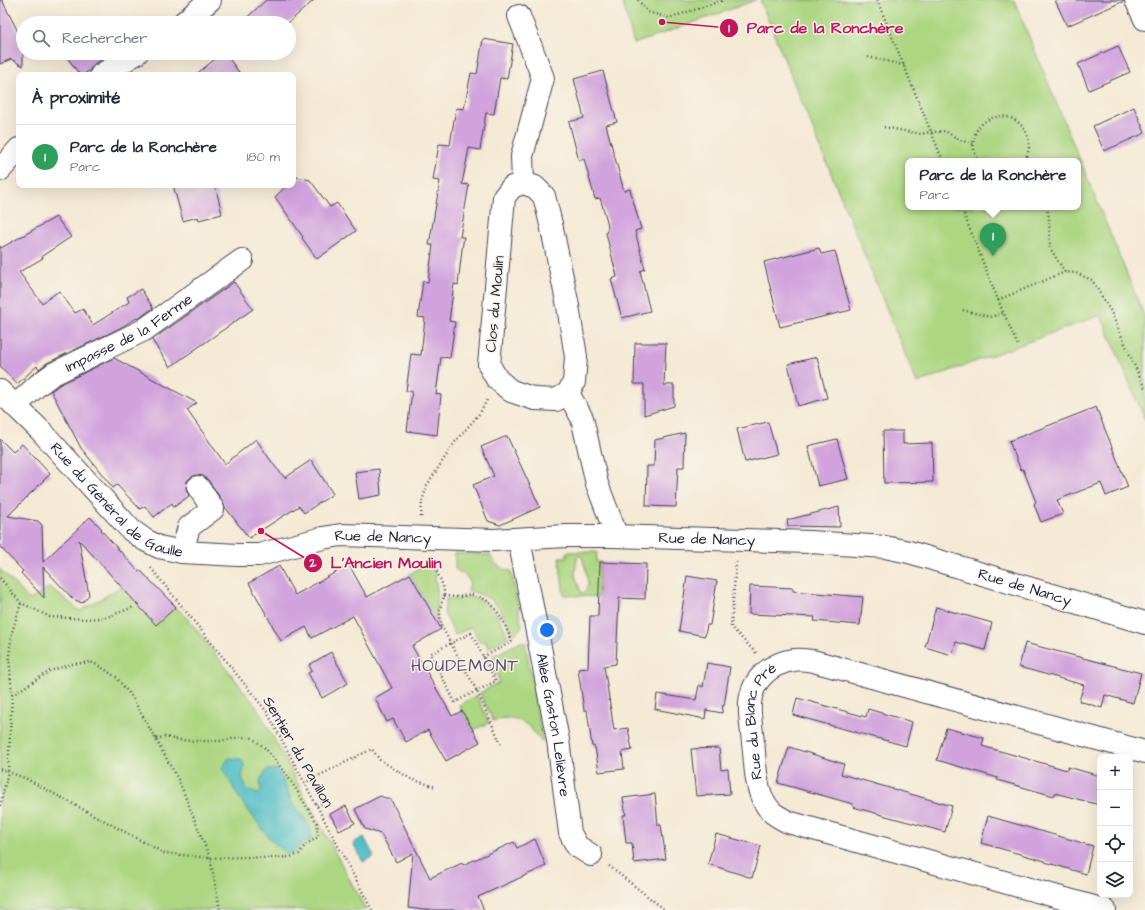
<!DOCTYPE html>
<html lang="fr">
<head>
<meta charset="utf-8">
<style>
	:root { --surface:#fff; --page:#f6f6f7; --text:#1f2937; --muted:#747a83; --line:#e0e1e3; --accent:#c8321e }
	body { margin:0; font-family:"Architects Daughter",sans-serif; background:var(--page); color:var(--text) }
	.controls { position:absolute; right:12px; bottom:12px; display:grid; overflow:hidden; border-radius:8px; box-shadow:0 4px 16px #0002 }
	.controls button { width:36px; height:36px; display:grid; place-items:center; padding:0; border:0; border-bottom:1px solid var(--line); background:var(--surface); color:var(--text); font:20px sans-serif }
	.you { position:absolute; left:547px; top:630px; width:14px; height:14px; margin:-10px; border:3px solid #fff; border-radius:50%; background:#1a73e8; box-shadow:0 0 0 6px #1a73e833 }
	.badge { display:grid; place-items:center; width:26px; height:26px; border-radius:50%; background:var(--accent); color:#fff; font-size:13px; font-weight:700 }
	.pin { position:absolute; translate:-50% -33px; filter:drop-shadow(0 1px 2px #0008) }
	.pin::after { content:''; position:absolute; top:21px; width:14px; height:12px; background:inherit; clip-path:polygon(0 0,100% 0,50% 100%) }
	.popup { position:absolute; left:905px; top:158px; width:176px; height:52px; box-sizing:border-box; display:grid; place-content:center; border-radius:8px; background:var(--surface); filter:drop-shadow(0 1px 3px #0005); font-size:13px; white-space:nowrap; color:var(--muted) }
	.popup b { font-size:15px; color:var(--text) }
	.popup::after { content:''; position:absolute; left:50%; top:100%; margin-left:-8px; border:8px solid transparent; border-top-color:var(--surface) }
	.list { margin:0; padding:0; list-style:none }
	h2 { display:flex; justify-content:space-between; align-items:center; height:52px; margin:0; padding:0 16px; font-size:17px }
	h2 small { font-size:13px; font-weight:400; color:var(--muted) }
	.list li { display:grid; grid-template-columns:26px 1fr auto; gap:12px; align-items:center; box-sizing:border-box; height:64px; padding:0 16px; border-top:1px solid var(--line) }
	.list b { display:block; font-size:15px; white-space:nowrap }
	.list p { margin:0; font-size:13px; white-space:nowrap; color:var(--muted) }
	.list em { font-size:13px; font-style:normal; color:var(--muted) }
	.icon { flex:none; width:22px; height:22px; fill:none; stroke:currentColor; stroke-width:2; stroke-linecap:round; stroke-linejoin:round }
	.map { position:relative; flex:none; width:1145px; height:910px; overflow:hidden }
	.search { position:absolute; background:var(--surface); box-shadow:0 4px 16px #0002; left:16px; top:16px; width:280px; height:44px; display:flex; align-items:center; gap:10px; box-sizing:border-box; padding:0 14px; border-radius:22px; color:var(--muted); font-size:15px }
	.panel { position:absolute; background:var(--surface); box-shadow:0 4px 16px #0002; left:16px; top:72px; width:280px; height:116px; border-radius:8px }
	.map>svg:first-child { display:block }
	.green { fill:#acd681; stroke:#677c5e; fill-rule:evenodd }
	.water { fill:#4fbdc4; stroke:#387080 }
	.building { fill:#d0a3dc }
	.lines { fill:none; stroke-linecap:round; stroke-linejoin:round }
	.minor-casing { stroke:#424052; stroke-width:24 }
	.tertiary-casing { stroke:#424052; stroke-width:24 }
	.path { stroke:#424052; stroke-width:2.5; stroke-dasharray:1 3; stroke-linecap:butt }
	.minor { stroke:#fff; stroke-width:22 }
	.tertiary { stroke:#fff; stroke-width:22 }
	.labels { text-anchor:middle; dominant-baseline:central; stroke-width:3; stroke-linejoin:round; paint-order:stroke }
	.street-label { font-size:15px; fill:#22223b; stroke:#f7f3e8 }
	.quarter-label { font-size:17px; letter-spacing:1px; fill:#5f4f73; stroke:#f7f3e8 }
	.leader { fill:none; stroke:#c2185b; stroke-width:1.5 }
	.callout-dot { fill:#c2185b; stroke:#f7f3e8; stroke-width:1.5 }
	.mark-label { font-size:12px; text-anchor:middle; font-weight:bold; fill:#fff }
	.callout-label { font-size:16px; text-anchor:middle; font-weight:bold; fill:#c2185b; stroke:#f7f3e8; stroke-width:3; stroke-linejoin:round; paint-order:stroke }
</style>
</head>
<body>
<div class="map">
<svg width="1145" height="910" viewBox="0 0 1145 910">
	<rect width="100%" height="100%" fill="#f7f3e8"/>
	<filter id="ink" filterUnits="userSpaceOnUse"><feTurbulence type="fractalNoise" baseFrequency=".025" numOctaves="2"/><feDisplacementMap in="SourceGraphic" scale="8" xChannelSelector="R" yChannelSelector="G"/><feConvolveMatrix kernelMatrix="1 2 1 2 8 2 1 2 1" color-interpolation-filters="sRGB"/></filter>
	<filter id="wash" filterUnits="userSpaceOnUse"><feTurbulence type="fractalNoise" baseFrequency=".012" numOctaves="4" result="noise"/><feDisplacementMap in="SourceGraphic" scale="16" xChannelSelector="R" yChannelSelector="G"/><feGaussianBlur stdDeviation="0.9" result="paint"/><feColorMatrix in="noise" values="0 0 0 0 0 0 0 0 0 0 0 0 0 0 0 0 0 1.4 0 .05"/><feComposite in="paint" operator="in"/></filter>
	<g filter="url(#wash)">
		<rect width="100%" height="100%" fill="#f4e9d4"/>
		<g class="green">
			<path d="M622 0H756L634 44Z"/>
			<path d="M760 0H1014L1145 318V420L1101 315 917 383ZM908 161H1078V207H908Z"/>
			<path d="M567 552H597L596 562H600L598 597 564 595 559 557H567ZM579 556 582 557 586 570 588 585 584 593H581L575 575 577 558Z"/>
			<path d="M455 553 490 555C494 564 500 569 511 571L522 627C518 630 517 633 513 635 502 612 497 596 468 591 473 577 465 576 455 569Z"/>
			<path d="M426 564 434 568 437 590V623L410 574Z"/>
			<path d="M0 569 30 600 50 587 80 611 121 587 176 607 189 620 258 709 366 910H0Z"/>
			<path d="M467 597C471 598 475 598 479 599 495 604 502 623 508 637L488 648 485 641 480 643 472 627 455 635 444 613 446 599H457Z"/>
			<path d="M520 642H525L543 742C539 739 536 734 532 730 523 719 507 715 493 721L480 693 500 682 493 666 497 664 493 656Z"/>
			<path d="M477 695 489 723 473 730 459 705Z"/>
		</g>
		<g class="water">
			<path d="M229 758 241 759 245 767C240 774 243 786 250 791 252 792 257 793 259 794L261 791 260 780 267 770 277 769 287 789 293 805 310 825 311 840C299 841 301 847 294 853H287L274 843 266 834 241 801 222 768Z"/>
			<path d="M364 837 374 856 363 862 353 843Z"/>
		</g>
		<g id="blocks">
			<g class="building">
				<path d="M0 0H2L23 42V66L11 59 0 64Z"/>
				<path d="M266 0H314L288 23H241Z"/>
				<path d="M1055 0H1124V1L1067 26Z"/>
				<path d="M483 39 513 44 507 79 500 78 494 114 486 113 480 150 469 148 462 184 469 185 460 237H464L462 249 458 285 454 284 449 321 455 322 450 358 441 357 436 394 441 395 437 435 407 431 412 391H406L411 354 421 355 425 318 418 317 423 281 428 282 433 245H429L440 181 433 180 439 144 450 145 456 108 464 109 471 73 477 74Z"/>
				<path d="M1118 46 1130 72 1089 90 1078 64Z"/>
				<path d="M64 53H113L94 64 90 70 83 75H80Z"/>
				<path d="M223 53H225L241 75H195Z"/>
				<path d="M603 71 617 122 606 125 624 191 630 189 641 229 635 231 645 269 640 271 650 311 622 318 611 279 617 277 606 233 608 227 607 221 600 198 595 199 584 159 579 161 569 122 584 118 574 79Z"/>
				<path d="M1134 107 1145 133 1104 151 1093 126Z"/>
				<path d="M293 176 310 180 330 207 337 203 356 231 317 259 302 238 303 237 275 197 287 185H293Z"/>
				<path d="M173 185H215L222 214 199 220 198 217 183 221Z"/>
				<path d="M56 217 71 237 42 256 43 258 19 272 42 303 59 291 75 313 83 309 93 325 129 302 127 297 141 289 153 308 138 319 137 318 116 330 47 363 39 369 37 366 17 384 0 366V246L1 248Z"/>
				<path d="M819 248 821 254 835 251 851 310 780 327 764 262Z"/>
				<path d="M234 282 253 309 170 367 152 340Z"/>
				<path d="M635 343H666L664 385H674V406L644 415V384H634Z"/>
				<path d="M817 357 827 398 798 406 788 364Z"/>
				<path d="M114 358 197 403 187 410 225 464 256 439 273 464 285 478 311 460 333 494 304 513 299 506 249 538 225 507 223 502 208 480 203 476 197 475 191 477 187 481 186 488 189 496 174 507 172 503 154 517 145 506 140 509 117 485 113 488 81 448 51 391 59 385Z"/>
				<path d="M1096 407 1128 487 1106 496 1101 483 1057 500 1063 514 1041 522 1034 504 1036 502 1023 469 1021 470 1009 441Z"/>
				<path d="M768 422 777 454 745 462 737 429Z"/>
				<path d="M883 431H903V444L932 443 933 482 884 483Z"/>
				<path d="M685 433 684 467H678L676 507 646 506 647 466H654L655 440Z"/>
				<path d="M507 436 540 507 500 525 488 521 473 485 494 476 481 447Z"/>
				<path d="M0 439 13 452 22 444 50 474 8 516 38 521 42 525 43 562 90 517 102 529 101 530 138 571 140 570 176 607 156 625 79 540 89 595 82 603 73 599 43 567 44 598 21 573 23 571 0 547Z"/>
				<path d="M837 439 848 479 818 486 808 446Z"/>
				<path d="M379 469 381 495 359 499 355 472Z"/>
				<path d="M839 507 840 527 788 526 787 520Z"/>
				<path d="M600 562 646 564 645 599 619 598 616 664 604 666 614 730 628 728 632 750 622 752 624 769 599 772 595 747 592 746 587 710H584L578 669 588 668 590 616H598Z"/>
				<path d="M349 565 367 597 410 574 441 629 412 646 452 716 462 711 480 742 446 761 428 730 406 742 393 719 387 722 375 698 392 688 353 616 312 638 306 627 281 641 249 583 279 566 295 595Z"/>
				<path d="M687 576 717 581 710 625H707L705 636 679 631Z"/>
				<path d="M750 586 793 588V591L863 597 860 625 814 621 815 617 749 614Z"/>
				<path d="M936 607 992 623 985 650 956 642 952 655 925 647Z"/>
				<path d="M1025 643 1141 673 1133 703 1105 695 1102 708 1079 701 1084 685 1019 667Z"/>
				<path d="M331 652 348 683 322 698 308 673 312 671 309 665Z"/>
				<path d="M707 663 730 667 724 706 723 705 722 713 706 710 705 719 655 709 657 694 696 700 699 685 703 687Z"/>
				<path d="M797 698 866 717 868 709 912 722 906 746 793 715Z"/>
				<path d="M946 728 984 738 982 746 1067 770 1068 767 1100 776V805L1055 793 1054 796 997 780 998 778 937 760Z"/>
				<path d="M789 747 844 764 841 774 952 806 945 832 853 807V804L778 783Z"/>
				<path d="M719 748 721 770 728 769 730 794 696 796 691 749Z"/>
				<path d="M655 794 658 825H661L666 859 634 863 632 843H626L623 815H626L623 798Z"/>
				<path d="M380 796 391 800 430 878 462 863 463 865 514 842 517 848 535 839 546 866 478 897 484 910H423L408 908 413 853 396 862 381 834 365 829 355 809Z"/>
				<path d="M346 806 355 823 339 831 330 814Z"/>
				<path d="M988 816 1093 846 1086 874 1045 862V861L981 843Z"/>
				<path d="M716 834 761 846 752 878 708 864Z"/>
			</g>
		</g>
	</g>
	<g filter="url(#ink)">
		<use href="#blocks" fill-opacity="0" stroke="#424052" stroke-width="1"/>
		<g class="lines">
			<defs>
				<g id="minor">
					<path d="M1136 0 1145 19"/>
					<path d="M519 16 543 78 522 156 523 183"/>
					<path d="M183 23 210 0"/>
					<path d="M101 75 137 53"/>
					<path d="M0 170 19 149"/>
					<path d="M523 183 535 187 544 196 551 224 568 306 576 357 574 382 568 393 556 400 535 399 511 391 497 379 489 365 504 197 512 187Z"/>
					<path d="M568 393 582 418 597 484 613 526V536"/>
					<path id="s1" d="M15 406 38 385 53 374 144 330 242 260"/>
					<path id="s2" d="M519 539 558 740 570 833 577 846 591 855"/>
					<path d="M182 552 189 527 213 509 198 487"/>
					<path id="s3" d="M1105 910 788 822C783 819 776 816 772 812 754 795 756 765 753 743 752 731 749 714 750 703 752 679 771 663 794 660 800 659 807 660 813 661L1145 752"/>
				</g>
				<g id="tertiary">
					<path id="s4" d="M0 391 42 432 131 530 145 540 159 547 182 552 238 555H259L323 538 341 535 494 540 567 536H613L712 539 810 542 885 547 909 552 1145 623"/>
				</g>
			</defs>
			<use href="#minor" class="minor-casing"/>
			<use href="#tertiary" class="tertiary-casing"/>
			<g class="path">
				<path d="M638 0 648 12 669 18 724 0"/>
				<path d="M877 0 943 161"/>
				<path d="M868 57 904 65"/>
				<path d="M884 127 921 134 931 132 945 131 960 140 973 144"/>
				<path d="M1027 156 1030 161"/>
				<path d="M979 161C978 158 976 156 975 153 964 119 1013 100 1027 135 1031 145 1029 153 1023 161"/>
				<path d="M961 207 998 300 1018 346"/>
				<path d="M1047 207 1049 218 1050 248 1065 272"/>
				<path d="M998 300 1065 272 1076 273 1092 280 1111 312 1145 389"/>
				<path d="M963 310 990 317 1003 313"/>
				<path d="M421 517 422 502 427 485 455 442 480 413 487 400"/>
				<path d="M434 560C434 572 445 582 444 596 444 598 442 602 441 605 439 614 440 621 443 629L477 691 501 744"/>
				<path d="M736 562 731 627 756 653"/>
				<path d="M151 568 267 712 372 910"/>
				<path d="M0 578 21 603 50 617 87 619 107 617 134 607"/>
				<path d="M444 596C448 596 453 597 457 597 462 597 467 594 472 595 496 598 504 623 512 642"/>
				<path d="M471 633 496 681 455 702 430 654Z"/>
				<path d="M483 657 512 642"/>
				<path d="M12 695 50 671 72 664 91 662 101 667 116 677 132 697 179 781 210 858 220 910"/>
				<path d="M0 769 25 778 164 853 210 858 245 857 273 858 290 857 299 854 305 845 318 837 317 823 287 775 265 748 252 738 242 737 220 741H195L179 740 165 737 155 739"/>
				<path d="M304 783 314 778"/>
				<path d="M0 806 8 772 12 695 9 656 12 632 21 603"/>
				<path d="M317 806 323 803 314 787V778L372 749 380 760 411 779 436 787"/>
				<path d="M609 866 665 910"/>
			</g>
			<use href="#minor" class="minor"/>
			<use href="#tertiary" class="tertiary"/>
		</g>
	</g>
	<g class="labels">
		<g class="street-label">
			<text transform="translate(495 304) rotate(-85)">Clos du Moulin</text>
			<text stroke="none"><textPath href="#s1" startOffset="136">Impasse de la Ferme</textPath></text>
			<text stroke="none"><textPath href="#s4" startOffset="162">Rue du Général de Gaulle</textPath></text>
			<text stroke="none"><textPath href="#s4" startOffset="451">Rue de Nancy</textPath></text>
			<text stroke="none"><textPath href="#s4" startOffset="775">Rue de Nancy</textPath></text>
			<text stroke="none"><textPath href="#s4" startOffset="1099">Rue de Nancy</textPath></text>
			<text stroke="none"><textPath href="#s2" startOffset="189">Allée Gaston Lelièvre</textPath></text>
			<text stroke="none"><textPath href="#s3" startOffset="446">Rue du Blanc Pré</textPath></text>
			<text transform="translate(298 752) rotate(60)">Sentier du Pavillon</text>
		</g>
		<g class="quarter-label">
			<text x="465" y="666">HOUDEMONT</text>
		</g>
	</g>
	<path class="leader" d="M662 22L729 28M261 531L313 563"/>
	<g class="callout-dot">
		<circle cx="662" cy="22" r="4"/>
		<circle cx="261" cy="531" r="4"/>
		<circle cx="729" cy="28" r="10"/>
		<circle cx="313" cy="563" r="10"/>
	</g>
	<g class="mark-label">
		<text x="729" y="32">1</text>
		<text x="313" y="567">2</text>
	</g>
	<g class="callout-label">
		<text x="825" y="33">Parc de la Ronchère</text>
		<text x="386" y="568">L'Ancien Moulin</text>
	</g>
</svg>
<div class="controls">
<button>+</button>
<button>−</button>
<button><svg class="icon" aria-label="locate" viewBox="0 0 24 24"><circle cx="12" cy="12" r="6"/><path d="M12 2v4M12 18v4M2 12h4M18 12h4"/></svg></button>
<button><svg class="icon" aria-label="layers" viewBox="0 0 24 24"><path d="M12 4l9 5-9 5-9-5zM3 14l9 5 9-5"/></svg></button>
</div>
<div class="you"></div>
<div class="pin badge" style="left:993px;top:256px;background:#2e9e5b">1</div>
<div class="popup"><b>Parc de la Ronchère</b>Parc</div>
<div class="search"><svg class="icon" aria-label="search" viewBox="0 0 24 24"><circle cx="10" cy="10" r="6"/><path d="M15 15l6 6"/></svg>Rechercher</div>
<section class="panel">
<h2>À proximité<small></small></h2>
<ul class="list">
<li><span class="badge" style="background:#2e9e5b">1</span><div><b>Parc de la Ronchère</b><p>Parc</p></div><em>180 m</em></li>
</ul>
</section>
</div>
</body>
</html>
